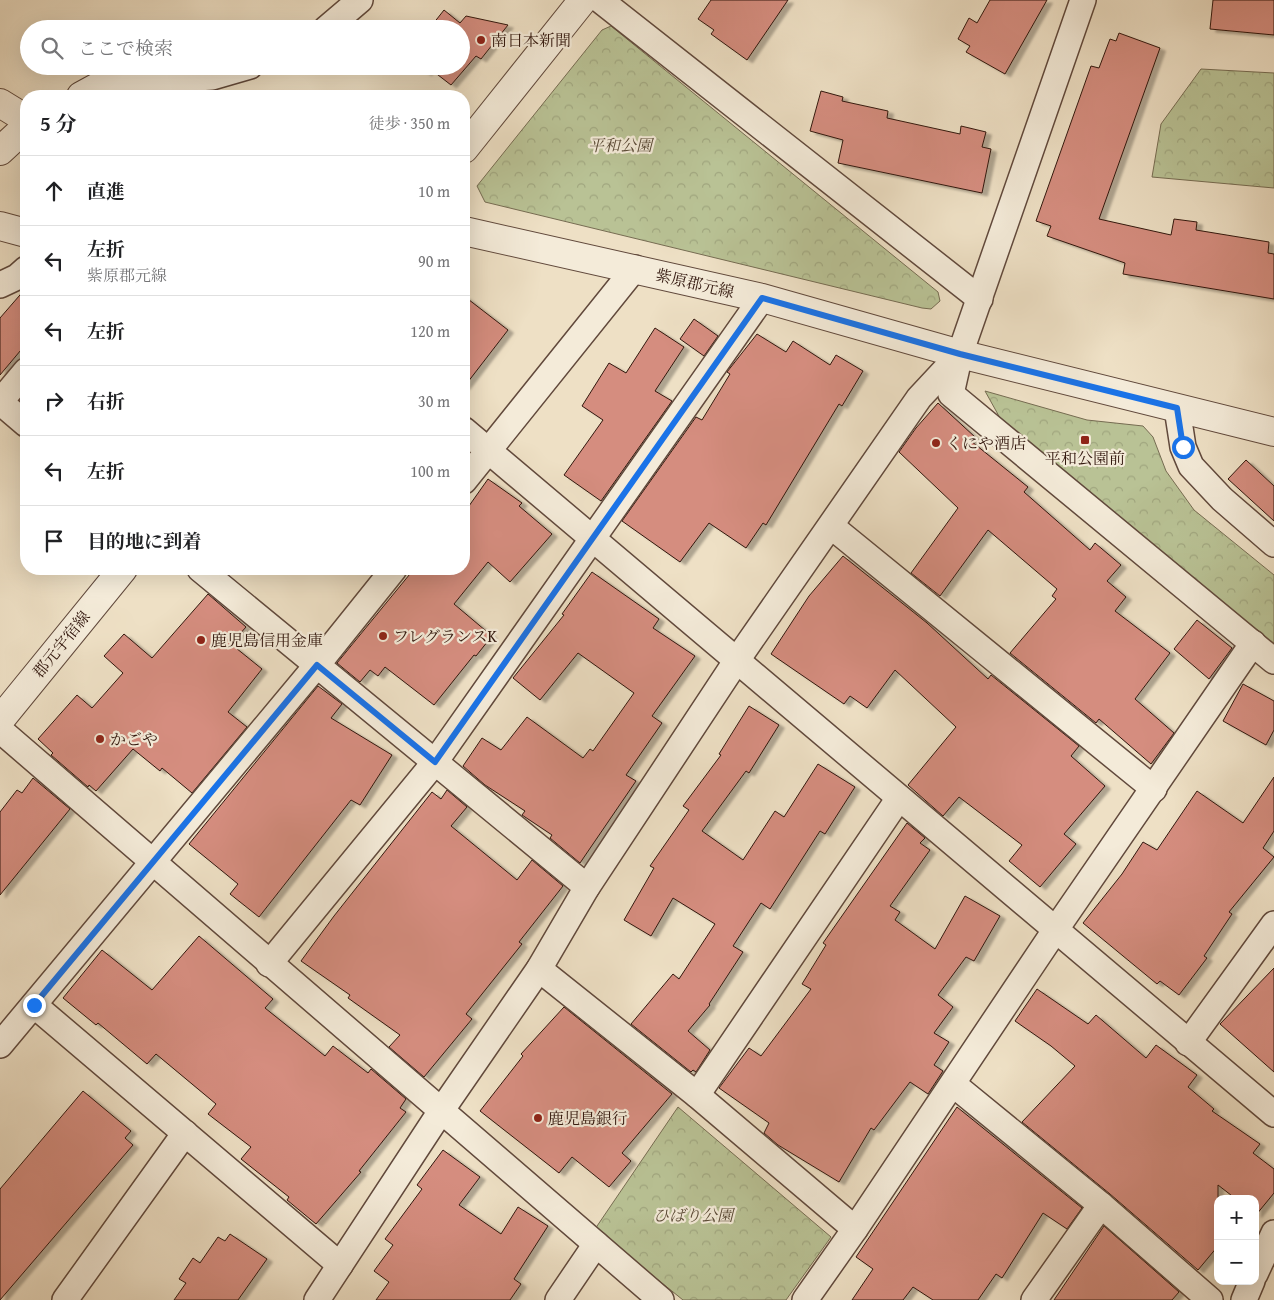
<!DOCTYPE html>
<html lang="ja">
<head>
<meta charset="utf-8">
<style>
	:root { --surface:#fff; --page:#f2f2f2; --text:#202124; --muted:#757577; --line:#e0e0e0 }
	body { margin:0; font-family:"Gentium Book Plus","Noto Serif JP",serif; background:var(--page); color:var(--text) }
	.controls { position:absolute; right:15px; bottom:15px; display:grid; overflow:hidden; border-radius:10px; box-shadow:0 5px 20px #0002 }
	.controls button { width:45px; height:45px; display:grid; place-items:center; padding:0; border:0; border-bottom:1px solid var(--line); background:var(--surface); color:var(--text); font:25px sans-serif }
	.stop { position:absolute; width:15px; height:15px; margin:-11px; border:4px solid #1a73e8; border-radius:50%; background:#fff }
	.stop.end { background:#1a73e8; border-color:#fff; box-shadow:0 1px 5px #0008 }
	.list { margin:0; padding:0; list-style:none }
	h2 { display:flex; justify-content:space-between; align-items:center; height:65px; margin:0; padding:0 20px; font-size:21px }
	h2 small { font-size:16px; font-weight:400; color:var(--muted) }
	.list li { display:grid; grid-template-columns:32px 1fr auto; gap:15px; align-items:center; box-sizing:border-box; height:70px; padding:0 20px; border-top:1px solid var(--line) }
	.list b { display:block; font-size:19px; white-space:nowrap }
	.list p { margin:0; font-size:16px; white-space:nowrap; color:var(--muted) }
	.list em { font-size:16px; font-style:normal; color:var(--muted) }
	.icon { flex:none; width:28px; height:28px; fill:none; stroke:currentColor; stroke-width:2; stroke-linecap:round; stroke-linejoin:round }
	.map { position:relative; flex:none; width:1274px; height:1300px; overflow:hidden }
	.search { position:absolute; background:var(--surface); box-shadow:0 5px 20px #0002; left:20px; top:20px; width:450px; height:55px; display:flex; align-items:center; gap:12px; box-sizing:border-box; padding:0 18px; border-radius:28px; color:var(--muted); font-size:19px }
	.panel { position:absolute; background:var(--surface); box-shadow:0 5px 20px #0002; left:20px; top:90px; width:450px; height:485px; border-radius:20px }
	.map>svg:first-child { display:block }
	.forest { fill:url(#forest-crowns); stroke:#766c52 }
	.building { fill:#d58d7f; stroke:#32170e; filter:url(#shadow) }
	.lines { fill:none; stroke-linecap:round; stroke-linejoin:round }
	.minor-casing { stroke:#61493c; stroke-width:28 }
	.tertiary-casing { stroke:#61493c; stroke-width:30 }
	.minor { stroke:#f4ebd9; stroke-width:25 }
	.tertiary { stroke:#f4ebd9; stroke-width:28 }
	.route { stroke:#1a73e8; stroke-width:6 }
	.poi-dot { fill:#8f2418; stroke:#f4ebd9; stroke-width:2 }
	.labels { text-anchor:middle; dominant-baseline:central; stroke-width:4.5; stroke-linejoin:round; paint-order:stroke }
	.poi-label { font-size:16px; fill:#32170e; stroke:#f4ebd9; text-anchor:start }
	.park-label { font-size:16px; font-style:italic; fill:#5a4a36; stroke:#f4ebd9 }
	.street-label { font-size:16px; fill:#32170e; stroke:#f4ebd9 }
</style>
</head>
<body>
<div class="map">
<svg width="1274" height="1300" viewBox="0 0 1274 1300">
	<defs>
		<pattern id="forest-crowns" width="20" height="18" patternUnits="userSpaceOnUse" patternTransform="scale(1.25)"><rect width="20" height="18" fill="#b9c295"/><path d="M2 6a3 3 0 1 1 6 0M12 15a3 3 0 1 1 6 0" fill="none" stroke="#a0a67f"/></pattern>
		<filter id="shadow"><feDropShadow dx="5.5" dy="3" stdDeviation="1" flood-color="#0004"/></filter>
	</defs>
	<rect width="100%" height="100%" fill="#eee0c5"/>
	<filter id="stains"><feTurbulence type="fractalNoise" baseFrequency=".004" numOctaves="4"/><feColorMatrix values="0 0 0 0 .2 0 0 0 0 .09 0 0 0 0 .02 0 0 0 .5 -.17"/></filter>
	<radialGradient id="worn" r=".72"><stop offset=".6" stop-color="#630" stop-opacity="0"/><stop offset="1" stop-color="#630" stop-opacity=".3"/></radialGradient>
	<g class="forest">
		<path d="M611 26 938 292 940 301 931 309 922 308 485 202 477 186 602 30Z"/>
		<path d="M1201 69 1274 73V188L1152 177 1161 124Z"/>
		<path d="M985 391 1087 420 1143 426 1153 437 1166 471 1194 510 1274 575V649L1016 437 1000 418Z"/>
		<path d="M678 1107 831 1237 786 1300H683L595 1229Z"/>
	</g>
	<g class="building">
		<path d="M711 0H788L747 60 711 34 714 30 698 19Z"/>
		<path d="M990 0H1047L1005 74 966 52 970 46 958 39 969 18 977 23Z"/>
		<path d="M1213 0H1274V35L1210 29Z"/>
		<path d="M444 10 460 23 466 16 508 25 481 59 476 56 451 85 429 68 426 73 418 66H461V29H429Z"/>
		<path d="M1119 33 1160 48 1099 219 1171 235 1174 219 1197 222 1196 230 1269 242 1268 253 1274 254V299L1123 274 1125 263 1047 236 1051 226 1036 221 1091 66 1099 68 1110 39 1116 41Z"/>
		<path d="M821 91 843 97 842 101 888 111 887 118 960 134 961 126 986 132 982 147 991 149 982 193 838 163 843 140 810 131Z"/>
		<path d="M26 288V344L0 375V318Z"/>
		<path d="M464 296 508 330 464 387Z"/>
		<path d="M694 319 718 336 704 356 680 339Z"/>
		<path d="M655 328 684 347 655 391 672 401 601 501 564 475 603 420 582 406 609 363 626 373Z"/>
		<path d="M757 334 786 352 793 341 830 365 836 355 863 371 842 406 839 404 766 525 763 523 746 548 709 523 680 562 622 521 696 417 702 420 730 374 727 372Z"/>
		<path d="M938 403 975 437 971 441 1028 487 1024 492 1090 550 1095 543 1121 565 1107 581 1126 597 1115 611 1170 653 1135 699 1174 733 1151 764 1099 719 1096 723 1010 653 1056 599 1052 596 1057 589 988 530 940 596 911 573 958 508 899 452 916 428Z"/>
		<path d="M1246 460 1274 486V521L1228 479Z"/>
		<path d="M488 479 522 503 519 506 552 534 510 582 488 562 454 604 492 636 476 656 474 655 434 705 385 667 378 676 370 670 360 682 337 663 414 569H464V513Z"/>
		<path d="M843 556 927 623 988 679 991 675 1079 746 1071 756 1105 786 1064 834 1076 844 1040 887 1009 861 1022 845 959 797 943 816 908 785 956 727 895 670 867 708 850 696 844 704 771 654 809 596Z"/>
		<path d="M592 572 659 619 653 628 695 656 652 716 662 723 626 775 636 781 580 863 550 838 552 835 522 815 525 811 485 785 463 766 482 738 501 750 527 717 583 758 590 749 593 751 634 693 578 653 540 700 513 678 564 615 562 614Z"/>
		<path d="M208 594 246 627 231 644 262 669 228 712 247 727 192 793 162 768 160 771 133 749 96 791 89 785 88 787 51 755 53 753 38 739 77 695 92 708 123 673 104 656 124 634 152 658Z"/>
		<path d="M1197 620 1232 648 1209 679 1174 649Z"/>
		<path d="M1243 684 1274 701V730L1266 745 1223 721Z"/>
		<path d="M318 686 342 704 331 718 392 755 360 805 351 800 259 917 230 894 238 884 189 844Z"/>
		<path d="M749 706 779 725 749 773 746 771 702 831 743 860 775 811 784 817 818 764 855 787 825 834 820 831 770 909 761 903 733 946 743 952 709 1004 710 1005 688 1031 710 1050 696 1072 693 1070 691 1072 631 1024 673 974 679 979 715 924 673 898 651 936 624 920 654 868 650 866 689 810 683 806 721 755 719 754Z"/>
		<path d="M1274 777V831L1263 848 1274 857 1229 912 1232 914 1204 956 1207 958 1179 995 1160 981 1157 984 1083 923 1122 874 1143 842 1157 850 1197 791 1243 823Z"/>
		<path d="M33 778 70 809 0 895V812L17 790 22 793Z"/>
		<path d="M447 790 467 807 451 826 517 880 532 860 563 886 519 942 522 944 466 1014 472 1019 424 1077 389 1047 400 1035 348 998 350 995 301 961 334 916 432 792 441 799Z"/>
		<path d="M907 823 925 838 920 843 930 850 890 906 900 912 895 920 935 949 965 896 1000 916 974 961 966 957 938 995 953 1007 934 1033 949 1042 934 1065 943 1071 928 1094 910 1082 874 1130 871 1128 839 1182 778 1145 764 1133 769 1123 719 1088 749 1048 761 1056 811 989 802 984 826 945 823 943Z"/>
		<path d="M199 936 273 999 265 1008 325 1056 333 1046 368 1073 371 1069 406 1099 400 1108 406 1112 359 1171 361 1172 316 1224 287 1200 289 1197 241 1159 251 1147 208 1114 216 1104 156 1054 147 1064 98 1023 96 1025 63 998 102 950 152 990Z"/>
		<path d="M1274 968V1072L1220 1024Z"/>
		<path d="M1037 989 1088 1024 1096 1015 1146 1058 1156 1045 1197 1075 1188 1087 1214 1109 1212 1111 1260 1144 1253 1153 1274 1169V1193L1256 1215 1255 1199H1236L1218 1185V1246L1198 1270 1110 1194 1022 1122 1075 1066 1051 1046 1015 1021Z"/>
		<path d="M564 1007 672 1094 622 1153 631 1161 609 1187 572 1157 559 1173 480 1111 523 1056 521 1054Z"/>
		<path d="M83 1091 131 1131 125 1138 133 1145 0 1300V1189Z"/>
		<path d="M957 1107 1082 1208 1067 1229 1043 1213 1002 1278 996 1274 978 1300H933L913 1287 903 1300H852L873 1269 856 1257Z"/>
		<path d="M443 1150 480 1177 459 1205 501 1234 518 1207 548 1226 514 1279 521 1284 510 1300H376L389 1282 374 1271 393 1245 385 1239 422 1189 417 1185Z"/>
		<path d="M1104 1226 1179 1292 1172 1300H1054Z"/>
		<path d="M230 1234 267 1259 238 1300H174L186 1283 179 1279 193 1258 200 1263 218 1237 225 1241Z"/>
	</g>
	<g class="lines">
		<defs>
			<g id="minor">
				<path d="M600 0 980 299"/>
				<path d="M1083 0 960 354 951 394 1274 661"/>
				<path d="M326 29 360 0"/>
				<path d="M114 78 167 80 212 77 250 66"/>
				<path d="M0 285 17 277 26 269"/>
				<path d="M0 402 26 371"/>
				<path d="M0 402 26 424"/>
				<path d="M1177 408 1183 447 1191 466 1222 499 1274 544"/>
				<path d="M464 430 1274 1114"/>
				<path d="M464 481 635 268"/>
				<path d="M831 526 1154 789"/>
				<path d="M200 569 587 887"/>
				<path d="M0 730 661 1300"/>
				<path d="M269 964 435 762 762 298"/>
				<path d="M539 969 697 1095 855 1229"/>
				<path d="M34 1005 340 1265"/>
				<path d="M1188 1043 1274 924"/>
				<path d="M0 1045 317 665 394 569"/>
				<path d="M953 1084 1101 1205 1210 1300"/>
				<path d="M697 1095 899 798"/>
				<path d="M1255 1274 1274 1233"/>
				<path d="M65 1300 185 1133"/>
				<path d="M317 1300 441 1111 539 969 587 887 737 660 919 398 960 354"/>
				<path d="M558 1300 596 1244"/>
				<path d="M805 1300 855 1229 1056 929 1253 643"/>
				<path d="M1034 1300 1101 1205"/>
				<path d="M1244 1300 1252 1281"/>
			</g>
			<g id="tertiary">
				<path d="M81 96 114 78"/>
				<path d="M0 103 26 119"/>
				<path d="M464 149 583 0"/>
				<path d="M0 151 26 127"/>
				<path d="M0 226 26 233"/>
				<path d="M464 231 762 298 960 354 1274 432"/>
				<path d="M0 720 123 569"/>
			</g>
		</defs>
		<use href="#minor" class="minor-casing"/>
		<use href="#tertiary" class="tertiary-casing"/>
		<use href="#minor" class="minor"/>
		<use href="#tertiary" class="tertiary"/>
	</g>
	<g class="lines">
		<path class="route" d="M34 1005 317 665 435 762 762 298 960 354 1177 408 1183 447"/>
	</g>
	<g class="poi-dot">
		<circle cx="481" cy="40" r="5"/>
		<rect x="1080" y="435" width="10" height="10" rx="2.5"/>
		<circle cx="936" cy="443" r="5"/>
		<circle cx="383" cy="636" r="5"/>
		<circle cx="201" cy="640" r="5"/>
		<circle cx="100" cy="739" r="5"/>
		<circle cx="538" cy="1118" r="5"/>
	</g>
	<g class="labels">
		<g class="poi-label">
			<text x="491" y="40">南日本新聞</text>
			<text x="946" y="443">くにや酒店</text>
			<text x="1085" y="458" text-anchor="middle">平和公園前</text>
			<text x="393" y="636">フレグランスK</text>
			<text x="211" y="640">鹿児島信用金庫</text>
			<text x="110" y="739">かごや</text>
			<text x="548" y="1118">鹿児島銀行</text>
		</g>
		<g class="park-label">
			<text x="620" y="145">平和公園</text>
			<text x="693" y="1215">ひばり公園</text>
		</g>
		<g class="street-label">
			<text transform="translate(695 283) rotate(13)">紫原郡元線</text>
			<text transform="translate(61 644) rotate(-51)">郡元宇宿線</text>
		</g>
	</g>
	<rect width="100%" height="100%" filter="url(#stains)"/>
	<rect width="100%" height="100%" fill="url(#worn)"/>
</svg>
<div class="controls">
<button>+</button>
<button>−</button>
</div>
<div class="stop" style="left:1183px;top:447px"></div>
<div class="stop end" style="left:34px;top:1005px"></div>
<div class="search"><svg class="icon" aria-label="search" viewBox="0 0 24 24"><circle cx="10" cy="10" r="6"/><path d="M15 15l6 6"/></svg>ここで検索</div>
<section class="panel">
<h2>5 分<small>徒歩 · 350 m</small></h2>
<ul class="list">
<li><svg class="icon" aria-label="ahead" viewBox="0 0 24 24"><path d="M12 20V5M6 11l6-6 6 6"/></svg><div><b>直進</b></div><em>10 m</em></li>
<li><svg class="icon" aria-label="left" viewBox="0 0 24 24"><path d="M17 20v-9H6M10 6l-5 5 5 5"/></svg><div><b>左折</b><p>紫原郡元線</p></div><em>90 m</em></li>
<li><svg class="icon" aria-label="left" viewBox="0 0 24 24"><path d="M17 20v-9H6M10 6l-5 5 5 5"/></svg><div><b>左折</b></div><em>120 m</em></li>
<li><svg class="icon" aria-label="right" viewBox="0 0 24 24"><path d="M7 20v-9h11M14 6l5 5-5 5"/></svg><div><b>右折</b></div><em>30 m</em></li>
<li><svg class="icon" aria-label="left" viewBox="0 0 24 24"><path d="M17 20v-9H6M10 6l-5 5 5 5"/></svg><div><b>左折</b></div><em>100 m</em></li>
<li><svg class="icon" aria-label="arrive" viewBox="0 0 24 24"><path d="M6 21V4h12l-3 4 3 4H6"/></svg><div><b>目的地に到着</b></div></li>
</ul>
</section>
</div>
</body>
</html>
